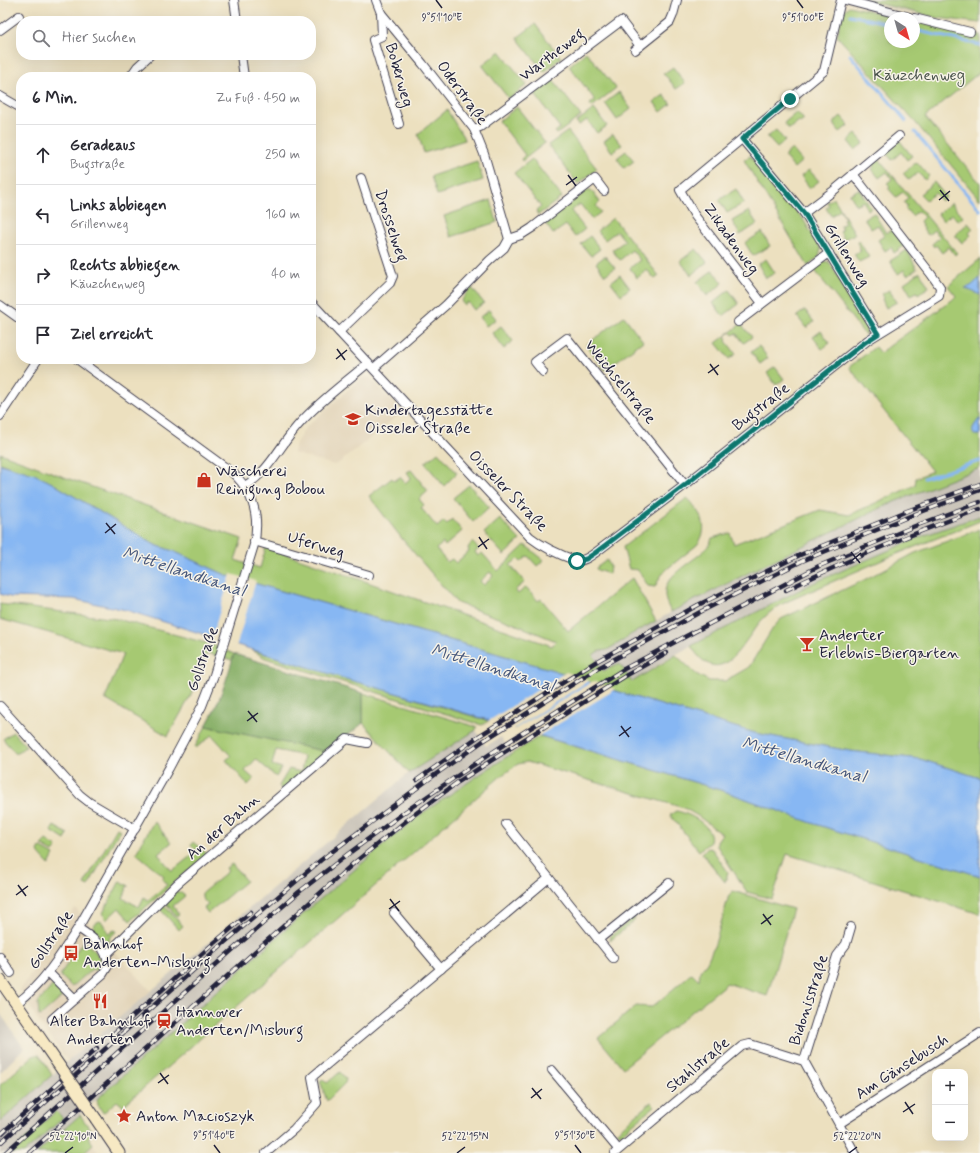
<!DOCTYPE html>
<html lang="de">
<head>
<meta charset="utf-8">
<style>
	:root { --surface:#fff; --page:#f2f2f3; --text:#2b2b33; --muted:#7c7c81; --line:#e1e1e2 }
	body { margin:0; font-family:Mynerve,sans-serif; background:var(--page); color:var(--text) }
	.controls { position:absolute; right:12px; bottom:12px; display:grid; overflow:hidden; border-radius:8px; box-shadow:0 4px 16px #0002 }
	.controls button { width:36px; height:36px; display:grid; place-items:center; padding:0; border:0; border-bottom:1px solid var(--line); background:var(--surface); color:var(--text); font:20px sans-serif }
	.compass { position:absolute; left:884px; top:12px; width:36px; height:36px; border-radius:50%; background:var(--surface); box-shadow:0 4px 16px #0002; rotate:143deg }
	.stop { position:absolute; width:12px; height:12px; margin:-9px; border:3px solid #0f766e; border-radius:50%; background:#fff }
	.stop.end { background:#0f766e; border-color:#fff; box-shadow:0 1px 4px #0008 }
	.list { margin:0; padding:0; list-style:none }
	h2 { display:flex; justify-content:space-between; align-items:center; height:52px; margin:0; padding:0 16px; font-size:17px }
	h2 small { font-size:13px; font-weight:400; color:var(--muted) }
	.list li { display:grid; grid-template-columns:26px 1fr auto; gap:12px; align-items:center; box-sizing:border-box; height:60px; padding:0 16px; border-top:1px solid var(--line) }
	.list b { display:block; font-size:15px; white-space:nowrap }
	.list p { margin:0; font-size:13px; white-space:nowrap; color:var(--muted) }
	.list em { font-size:13px; font-style:normal; color:var(--muted) }
	.icon { flex:none; width:22px; height:22px; fill:none; stroke:currentColor; stroke-width:2; stroke-linecap:round; stroke-linejoin:round }
	.map { position:relative; flex:none; width:980px; height:1153px; overflow:hidden }
	.search { position:absolute; background:var(--surface); box-shadow:0 4px 16px #0002; left:16px; top:16px; width:300px; height:44px; display:flex; align-items:center; gap:10px; box-sizing:border-box; padding:0 14px; border-radius:16px; color:var(--muted); font-size:15px }
	.panel { position:absolute; background:var(--surface); box-shadow:0 4px 16px #0002; left:16px; top:72px; width:300px; height:292px; border-radius:16px }
	.map>svg:first-child { display:block }
	.built { fill:#e1d2b5 }
	.industrial { fill:#c9c3b8 }
	.green { fill:#a6c972; stroke:#647656; fill-rule:evenodd }
	.forest { fill:#84ad64; stroke:#536850 }
	.water { fill:#87b7f3; stroke:#546c97 }
	.pier { fill:#ece0bf }
	.lines { fill:none; stroke-linecap:round; stroke-linejoin:round }
	.stream { stroke:#87b7f3; stroke-width:3 }
	.minor-casing { stroke:#403e4f; stroke-width:10 }
	.secondary-casing { stroke:#403e4f; stroke-width:13 }
	.minor { stroke:#fff; stroke-width:8 }
	.secondary { stroke:#f7e9c3; stroke-width:11 }
	.rail-casing { stroke:#22223b; stroke-width:4.5 }
	.rail { stroke:#f7f3e8; stroke-width:3; stroke-dasharray:9; stroke-linecap:butt }
	.secondary-bridge-casing { stroke:#403e4f; stroke-width:13; stroke-linecap:butt }
	.secondary-bridge { stroke:#f7e9c3; stroke-width:11 }
	.route { stroke:#0f766e; stroke-width:5 }
	.ticks { fill:none; stroke:#22223b; stroke-width:1.5 }
	.labels { text-anchor:middle; dominant-baseline:central; stroke-width:3; stroke-linejoin:round; paint-order:stroke }
	.street-label { font-size:16px; fill:#22223b; stroke:#f7f3e8 }
	.park-label { font-size:16px; fill:#4a544c; stroke:#f7f3e8 }
	.poi-label { font-size:16px; fill:#22223b; stroke:#f7f3e8; text-anchor:start }
	.water-label { font-size:17px; font-style:italic; fill:#45567b; stroke:#f7f3e8 }
	.ticks-label { font-size:10px; text-anchor:middle; fill:#22223b; stroke:#f7f3e8; stroke-width:3; stroke-linejoin:round; paint-order:stroke }
</style>
</head>
<body>
<div class="map">
<svg width="980" height="1153" viewBox="0 0 980 1153">
	<rect width="100%" height="100%" fill="#f7f3e8"/>
	<filter id="ink" filterUnits="userSpaceOnUse"><feTurbulence type="fractalNoise" baseFrequency=".025" numOctaves="2"/><feDisplacementMap in="SourceGraphic" scale="8" xChannelSelector="R" yChannelSelector="G"/><feConvolveMatrix kernelMatrix="1 2 1 2 8 2 1 2 1" color-interpolation-filters="sRGB"/></filter>
	<filter id="wash" filterUnits="userSpaceOnUse"><feTurbulence type="fractalNoise" baseFrequency=".012" numOctaves="4" result="noise"/><feDisplacementMap in="SourceGraphic" scale="16" xChannelSelector="R" yChannelSelector="G"/><feGaussianBlur stdDeviation="0.9" result="paint"/><feColorMatrix in="noise" values="0 0 0 0 0 0 0 0 0 0 0 0 0 0 0 0 0 1.4 0 .05"/><feComposite in="paint" operator="in"/></filter>
	<g filter="url(#wash)">
		<rect width="100%" height="100%" fill="#ece0bf"/>
		<g class="built">
			<path d="M365 377 370 378 373 381 402 412 339 463 334 465 293 453 296 443 306 427 360 379Z"/>
			<path d="M75 908 151 991 68 1061 38 1020 20 990Z"/>
			<path d="M93 1144 98 1153H83Z"/>
		</g>
		<g class="industrial">
			<path d="M980 469V516L920 537 811 584 691 646 664 661 632 682 620 664 603 671 593 655 599 651 607 649 624 640 630 635 705 594 889 504 967 472Z"/>
			<path d="M475 729 486 746 501 737 511 754 494 765 395 835 310 908 37 1153H0V1122L68 1061 409 773Z"/>
			<path d="M0 1013 24 1048 0 1073Z"/>
		</g>
		<g class="green">
			<path d="M864 0H980V23L938 18Z"/>
			<path d="M849 6 902 18H890V42H914V21L980 35V72L925 117 980 183V200L915 122 837 36 843 11Z"/>
			<path d="M535 24 561 58 544 72 517 38Z"/>
			<path d="M500 51 527 85 509 99 482 65Z"/>
			<path d="M586 52 616 88 592 107 590 104 595 100 569 66Z"/>
			<path d="M673 67 685 83 676 89 667 77 663 74Z"/>
			<path d="M552 79 581 116 557 134 555 132 560 128 534 93Z"/>
			<path d="M619 92 631 109 617 120 605 103Z"/>
			<path d="M664 95 671 104 661 112 654 102Z"/>
			<path d="M517 107 545 143 522 161 521 159 525 155 499 121Z"/>
			<path d="M594 109 607 126 597 133 587 120 579 125 576 122Z"/>
			<path d="M447 110 465 140 424 153 418 134Z"/>
			<path d="M797 112 804 120 800 123 799 121 789 129 784 123Z"/>
			<path d="M841 116 849 125 840 132 833 123Z"/>
			<path d="M776 130 785 141 777 148 767 137Z"/>
			<path d="M568 131 597 169 578 184 548 145Z"/>
			<path d="M613 134 622 145 612 152 604 141Z"/>
			<path d="M856 134 864 143 855 150 848 141Z"/>
			<path d="M899 140 912 156 907 160 901 152 892 160 886 153 879 159 957 253 955 255 949 247 942 253 936 245 934 247 932 244 940 237 934 230 928 235 921 226 922 225 920 221 924 217 918 211 912 216 905 208 907 206 904 202 908 198 903 192 896 197 888 188 890 186 887 183 892 179 887 172 879 178 872 169 874 167 872 164Z"/>
			<path d="M792 149 802 161 794 168 784 156Z"/>
			<path d="M626 151 634 161 624 168 617 158Z"/>
			<path d="M750 156 803 219 821 249 819 257 808 266 744 160Z"/>
			<path d="M532 159 562 197 538 215 536 211 541 207 514 173Z"/>
			<path d="M477 161 483 180 437 195 431 176Z"/>
			<path d="M917 162 929 176 925 180 918 173 909 180 903 173Z"/>
			<path d="M809 170 819 181 810 188 801 176Z"/>
			<path d="M934 182 946 197 942 201 935 193 926 200 920 194Z"/>
			<path d="M736 189 744 203 727 213 719 200Z"/>
			<path d="M859 189 871 208 868 210 863 201 856 205 850 194Z"/>
			<path d="M587 190H591L600 202 596 206 601 212 592 219 580 204 571 211 585 229 575 237 566 225 553 234 545 223Z"/>
			<path d="M834 198 855 234 844 239 840 232 842 230 840 226 845 223 843 219 845 218 840 210 831 216 826 208 829 206 827 202Z"/>
			<path d="M491 200 497 222 451 237 444 216Z"/>
			<path d="M951 203 963 217 958 221 952 214 943 221 938 214Z"/>
			<path d="M749 211 757 224 740 235 732 221Z"/>
			<path d="M874 213 886 233 893 229 904 246 894 253 891 247 885 251 878 240 884 236 878 225 871 229 864 219Z"/>
			<path d="M613 218 659 276 655 279 647 270 637 278 630 268 640 260 632 250 620 260 612 250 625 241 617 231 605 240 597 231Z"/>
			<path d="M968 223 973 229 969 233 971 235 962 243 955 235Z"/>
			<path d="M762 232 770 246 753 256 745 243Z"/>
			<path d="M590 236 600 249 591 256 581 244Z"/>
			<path d="M859 241 869 257 859 262 854 254 861 251 857 242Z"/>
			<path d="M696 249 707 262 691 275 680 261Z"/>
			<path d="M907 250 917 269 907 275 904 270 898 274 890 261Z"/>
			<path d="M605 256 615 268 605 275 596 263Z"/>
			<path d="M766 259 775 273 766 278 758 264Z"/>
			<path d="M980 259V468L889 504 766 564 671 612C668 606 665 601 665 594 664 573 697 561 708 546 710 544 711 541 712 538L730 533 734 544 820 510 849 515 915 485 916 478 932 471 849 367 875 347 880 353 952 300 956 296 948 286Z"/>
			<path d="M822 261 829 262 868 326 865 335 813 268Z"/>
			<path d="M713 270 723 283 707 296 697 282Z"/>
			<path d="M920 272 929 287 918 294 917 292 911 295 904 283Z"/>
			<path d="M620 275 630 288 621 295 611 282Z"/>
			<path d="M471 287 484 303 474 310 468 302 464 305 461 301Z"/>
			<path d="M729 290 739 304 723 316 713 303Z"/>
			<path d="M889 290 897 302 886 308 882 299 884 298 882 294Z"/>
			<path d="M489 310 496 319 486 326 480 317Z"/>
			<path d="M805 310 814 322 806 328 797 316Z"/>
			<path d="M624 316 643 341 605 370 586 345Z"/>
			<path d="M741 324 752 337 744 343 736 333 733 335 730 332 725 336 727 339 726 341 736 354 729 359 716 343Z"/>
			<path d="M501 326 513 341 504 349 492 333Z"/>
			<path d="M821 331 830 343 822 349 813 337Z"/>
			<path d="M759 346 768 358 760 364 751 352Z"/>
			<path d="M775 367 784 379 776 385 767 373Z"/>
			<path d="M438 452 457 473 444 486 425 463Z"/>
			<path d="M0 453 75 481 242 539 235 560 260 568 266 547 552 646 556 641 512 623 457 603 403 540 369 496 392 478 394 481 400 477 405 483 411 478 407 472 411 470 428 491 419 499 424 505 421 508 437 527 444 521 447 524 452 519 462 531 445 546 443 543 436 549 447 562 452 559 456 563 469 551 468 548 472 542 479 549 475 552 478 556 482 553 498 571 525 545 544 560 537 566 528 556 521 562 518 559 510 565 525 582 515 590 518 594 526 587 538 601 541 599 568 631 632 578 656 621 630 635 624 640 607 650 599 651 593 655 603 671 620 664 632 682 676 655 696 674 709 681H725L749 667 773 628 781 619 864 580 915 553 980 529V778L920 759 850 751 755 733 628 695 553 670 226 575 173 551 155 545 52 483 0 463ZM490 572 493 576 484 585 480 581Z"/>
			<path d="M469 485 489 507 473 522 453 498Z"/>
			<path d="M687 498C691 501 693 504 695 508 705 520 707 532 697 545L667 569 660 577 655 587 648 586 638 570 629 569 623 547Z"/>
			<path d="M980 516V521L887 558 786 602C777 607 769 612 761 621 741 644 721 693 691 646L811 584 920 537Z"/>
			<path d="M500 519 520 540 504 555 484 533Z"/>
			<path d="M607 560 610 566 609 574 597 570 596 568Z"/>
			<path d="M0 604 117 619 210 644 234 654 232 660 207 653 190 697 168 736 105 699 123 654 0 619Z"/>
			<path d="M252 650 489 721 482 725 265 658Z"/>
			<path d="M363 693 477 727 476 730 409 773 363 723Z"/>
			<path d="M206 726 328 752 283 791 279 786 289 769 301 772 304 756 276 750 272 765 282 768 276 777 256 759 245 771 254 779 248 785 226 760 231 756 212 735 196 748 195 747Z"/>
			<path d="M13 732 26 746 16 754 3 739Z"/>
			<path d="M540 736 724 791 812 823 980 876V914L787 854 772 899 747 892 717 846V841L722 834 698 816 684 808 527 762 518 764 501 776 123 1106 117 1101 103 1113 98 1105 97 1099 310 908 395 835 424 812 494 765Z"/>
			<path d="M676 811C689 813 715 826 710 842L699 851 670 815Z"/>
			<path d="M154 821 171 843 158 854 172 871 197 851 191 845 193 842 207 854 130 921 119 908 106 920 103 913 120 881 129 886H127L126 890V891L123 898 139 907 144 897 148 900 167 885 162 879 164 876 136 853Z"/>
			<path d="M54 826 68 834 65 840 51 831Z"/>
			<path d="M117 828 120 830 88 886 84 884Z"/>
			<path d="M46 840 57 847 53 852 41 845Z"/>
			<path d="M40 847 54 855 49 865 39 854 38 851Z"/>
			<path d="M708 848 712 849 728 872 725 882 702 853Z"/>
			<path d="M232 864 246 881 208 913 204 908 208 905 202 898V893L228 871 226 868Z"/>
			<path d="M176 891 181 893 185 896 173 906 179 914 176 916 165 902Z"/>
			<path d="M733 891 793 909 767 996 727 983 623 1068 598 1038 636 1006 652 1007 692 973 699 980 700 971 707 962 715 944 729 895Z"/>
			<path d="M163 904 183 926 179 930 159 908Z"/>
			<path d="M633 917 635 920 610 941 611 936Z"/>
			<path d="M99 921 102 922 109 934 114 930 117 931 109 938 110 940 107 944 94 929 93 925Z"/>
			<path d="M83 942C95 949 103 957 98 971L92 969 72 987 61 976V973Z"/>
			<path d="M53 985 62 997 42 1015 39 1016 38 1003Z"/>
			<path d="M39 1054 52 1075 0 1122V1085L33 1056Z"/>
			<path d="M340 1072 346 1079 345 1083 327 1101 320 1081 323 1079 327 1083Z"/>
			<path d="M651 1102 655 1106 622 1133H619L617 1131Z"/>
			<path d="M56 1111 63 1118 24 1153H11Z"/>
			<path d="M80 1115 93 1133 88 1137 93 1144 83 1153H37Z"/>
		</g>
		<path class="forest" d="M234 654 363 693V723L328 752 206 726C219 703 227 679 234 654Z"/>
		<g class="water">
			<path d="M980 278V295L965 288 971 286Z"/>
			<path d="M979 419H980V435H974C970 429 975 425 979 419Z"/>
			<path d="M0 464 34 474 52 483 155 545 173 551 226 575 553 670 628 695 755 733 850 751 920 759 980 778V876L812 823 724 791 438 705 346 679 126 610 73 599 10 597 0 594Z"/>
		</g>
		<g class="pier">
			<path d="M231 574 256 581 236 647 211 640Z"/>
			<path d="M566 672 590 680 512 730 487 722Z"/>
			<path d="M593 681 616 689 537 737 513 730Z"/>
		</g>
		<g class="lines">
			<g class="stream">
				<path d="M850 15 890 24"/>
				<path d="M914 30 980 45"/>
				<path d="M850 55 906 121"/>
				<path d="M915 132 980 210"/>
				<path d="M924 478 980 461"/>
			</g>
		</g>
	</g>
	<g filter="url(#ink)">
		<g class="lines">
			<defs>
				<g id="minor">
					<path d="M234 0 237 21"/>
					<path d="M845 0 913 18"/>
					<path d="M381 13 382 36 373 40 399 124"/>
					<path d="M914 18 970 32"/>
					<path d="M0 30 19 16"/>
					<path d="M635 50 670 22 673 15 677 0"/>
					<path d="M241 55 244 77"/>
					<path d="M130 77 137 67 150 55"/>
					<path d="M0 96 21 108"/>
					<path d="M474 129 480 127 621 21 640 46"/>
					<path d="M742 139 804 213 878 333"/>
					<path d="M804 213 832 192 899 136"/>
					<path d="M509 239 521 235 532 228 595 179 604 191"/>
					<path d="M311 302 530 537C544 548 560 555 577 561 584 561 589 557 595 553L685 485 868 340 939 296 940 287 931 274 853 174"/>
					<path d="M762 303 695 216 680 190 824 71 841 0"/>
					<path d="M0 305 21 320"/>
					<path d="M738 322 829 253"/>
					<path d="M339 332 390 283 393 276 361 178"/>
					<path d="M374 368 446 305 490 260 504 248 509 239 484 154 474 129 423 64 381 13 376 0"/>
					<path d="M543 372 535 362 567 338 685 485"/>
					<path d="M0 416 38 359"/>
					<path d="M245 486C271 470 281 443 301 422 321 400 346 382 368 363"/>
					<path d="M254 541 369 575"/>
					<path d="M0 706 80 795 89 802 135 829"/>
					<path d="M506 824 613 958"/>
					<path d="M394 913 441 969"/>
					<path d="M598 940 669 883"/>
					<path d="M106 955 177 884 347 739 367 743"/>
					<path d="M0 957 11 973"/>
					<path d="M48 972 75 999"/>
					<path d="M17 1003C43 984 61 955 78 928L169 768 202 706 214 675 254 545C260 517 253 492 233 473L77 359"/>
					<path d="M52 1019 103 974 108 966C108 948 92 937 78 928"/>
					<path d="M804 1061 837 956 846 944 851 927"/>
					<path d="M552 1070 618 1149"/>
					<path d="M839 1124 980 1033"/>
					<path d="M266 1153 294 1129 317 1103 312 1077 549 878"/>
					<path d="M615 1153 742 1046 750 1044 804 1061 855 1153"/>
				</g>
				<g id="secondary">
					<path d="M0 980 47 1048"/>
					<path d="M96 1119 119 1153"/>
				</g>
			</defs>
			<use href="#minor" class="minor-casing"/>
			<use href="#secondary" class="secondary-casing"/>
			<use href="#minor" class="minor"/>
			<use href="#secondary" class="secondary"/>
			<defs>
				<g id="rail">
					<path d="M786 590C849 559 914 533 980 509"/>
					<path d="M417 780 479 736 597 661 698 605 800 555 907 511 980 484"/>
					<path d="M112 1035 214 943 251 912"/>
					<path d="M0 1135 97 1048"/>
					<path d="M0 1143 218 948 321 860 429 779 483 741 600 667 702 611 802 561 910 516 980 490"/>
					<path d="M5 1153 230 952 299 892 348 854 406 811 454 778 505 744 624 669 709 624 819 566 915 526 980 502"/>
					<path d="M29 1153 354 863 411 817 458 782 509 749 627 675 666 653"/>
				</g>
			</defs>
			<use href="#rail" class="rail-casing"/>
			<use href="#rail" class="rail"/>
			<defs>
				<path id="secondary-bridge" d="M47 1048 96 1119"/>
			</defs>
			<use href="#secondary-bridge" class="secondary-bridge-casing"/>
			<use href="#secondary-bridge" class="secondary-bridge"/>
		</g>
	</g>
	<g class="lines" filter="url(#ink)">
		<path class="route" d="M577 561 586 559 595 553 685 485 864 343 878 334 804 213 742 139 790 99"/>
	</g>
	<path class="ticks" d="M436 0 442 8M797 0 803 8M568 175 576 186M566 185 577 177M940 190 949 201M939 200 950 191M337 349 345 360M336 359 347 350M710 364 718 375M708 373 719 365M106 523 115 534M105 533 116 524M479 537 487 549M478 547 489 539M851 552 860 563M850 562 861 553M248 711 257 722M247 721 258 713M621 726 629 737M619 736 631 727M18 885 26 896M16 895 28 886M390 899 399 911M389 909 400 901M763 914 771 925M761 924 773 915M160 1073 168 1084M158 1083 169 1075M532 1088 541 1099M531 1098 542 1089M905 1102 913 1114M903 1112 915 1104M214 1145 220 1153M575 1145 581 1153M65 1153 73 1147M457 1153 465 1147M849 1153 857 1147"/>
	<defs>
		<symbol id="school-bare" viewBox="-9 -9 18 18"><path d="M0-5L7-2L0 1L-7-2ZM-4 1L0 2.5L4 1V4Q0 6-4 4Z" fill="#c8321e" stroke="#f7f3e8" stroke-width="2.5" paint-order="stroke"/></symbol>
		<symbol id="shop-bare" viewBox="-9 -9 18 18"><path d="M-5-2.5h2.3a2.7 3.5 0 0 1 5.4 0H5L5.5 6h-11ZM-1.5-2.5h3a1.5 2.3 0 0 0-3 0Z" fill="#c8321e" stroke="#f7f3e8" stroke-width="2.5" paint-order="stroke"/></symbol>
		<symbol id="bar-bare" viewBox="-9 -9 18 18"><path d="M-6-5H6L.8 .8V4.5H3.5V6h-7V4.5H-.8V.8Z" fill="#c8321e" stroke="#f7f3e8" stroke-width="2.5" paint-order="stroke"/></symbol>
		<symbol id="bus-bare" viewBox="-9 -9 18 18"><path d="M-5-6H5V4H4V6H2V4H-2V6H-4V4H-5ZM-3.5-4V0h7V-4ZM-3.5 1.2v1.5H-2V1.2ZM2 1.2v1.5H3.5V1.2Z" fill="#c8321e" stroke="#f7f3e8" stroke-width="2.5" paint-order="stroke"/></symbol>
		<symbol id="restaurant-bare" viewBox="-9 -9 18 18"><path d="M-5-6h1v4h1v-4h1v4h1v-4h1v5L-1.5 .5V6h-2V.5L-5-1ZM5-6V6H3V1.5H1.5Q1.5-4 5-6Z" fill="#c8321e" stroke="#f7f3e8" stroke-width="2.5" paint-order="stroke"/></symbol>
		<symbol id="station-bare" viewBox="-9 -9 18 18"><path d="M-3-6H3Q5-6 5-4V2Q5 4 3 4L4.5 6H3L1.5 4h-3L-3 6H-4.5L-3 4Q-5 4-5 2V-4Q-5-6-3-6ZM-3.5-4v3h7v-3ZM-3.5 1v1.5H-2V1ZM2 1v1.5H3.5V1Z" fill="#c8321e" stroke="#f7f3e8" stroke-width="2.5" paint-order="stroke"/></symbol>
		<symbol id="sight-bare" viewBox="-9 -9 18 18"><path d="M0-6L1.8-2.2L6-1.7L2.9 1.2L3.7 5.4L0 3.3L-3.7 5.4L-2.9 1.2L-6-1.7L-1.8-2.2Z" fill="#c8321e" stroke="#f7f3e8" stroke-width="2.5" paint-order="stroke"/></symbol>
	</defs>
	<g fill-rule="evenodd">
		<use href="#school-bare" x="342" y="408" width="22" height="22"/>
		<use href="#shop-bare" x="193" y="469" width="22" height="22"/>
		<use href="#bar-bare" x="796" y="633" width="22" height="22"/>
		<use href="#bus-bare" x="60" y="942" width="22" height="22"/>
		<use href="#restaurant-bare" x="89" y="990" width="22" height="22"/>
		<use href="#station-bare" x="153" y="1010" width="22" height="22"/>
		<use href="#sight-bare" x="113" y="1105" width="22" height="22"/>
	</g>
	<g class="labels">
		<g class="street-label">
			<text transform="translate(552 55) rotate(-37)">Wartheweg</text>
			<text transform="translate(399 75) rotate(74)">Boberweg</text>
			<text transform="translate(462 93) rotate(54)">Oderstraße</text>
			<text transform="translate(391 226) rotate(72)">Drosselweg</text>
			<text transform="translate(731 239) rotate(54)">Zikadenweg</text>
			<text transform="translate(847 255) rotate(58)">Grillenweg</text>
			<text transform="translate(620 382) rotate(51)">Weichselstraße</text>
			<text transform="translate(761 407) rotate(-38)">Bugstraße</text>
			<text transform="translate(508 491) rotate(46)">Oisseler Straße</text>
			<text transform="translate(316 545) rotate(17)">Uferweg</text>
			<text transform="translate(203 659) rotate(-71)">Gollstraße</text>
			<text transform="translate(223 827) rotate(-41)">An der Bahn</text>
			<text transform="translate(51 940) rotate(-56)">Gollstraße</text>
			<text transform="translate(809 1000) rotate(-72)">Bidonisstraße</text>
			<text transform="translate(698 1065) rotate(-40)">Stahlstraße</text>
			<text transform="translate(902 1067) rotate(-33)">Am Gänsebusch</text>
		</g>
		<g class="park-label">
			<text x="919" y="75">Käuzchenweg</text>
		</g>
		<g class="poi-label">
			<text x="365" y="410">Kindertagesstätte<tspan x="365" dy="18">Oisseler Straße</tspan></text>
			<text x="216" y="471">Wäscherei<tspan x="216" dy="18">Reinigung Bobou</tspan></text>
			<text x="819" y="635">Anderter<tspan x="819" dy="18">Erlebnis-Biergarten</tspan></text>
			<text x="83" y="944">Bahnhof<tspan x="83" dy="18">Anderten-Misburg</tspan></text>
			<text x="176" y="1012">Hannover<tspan x="176" dy="18">Anderten/Misburg</tspan></text>
			<text x="100" y="1021" text-anchor="middle">Alter Bahnhof<tspan x="100" dy="18">Anderten</tspan></text>
			<text x="136" y="1116">Anton Macioszyk</text>
		</g>
		<g class="water-label">
			<text transform="translate(184 572) rotate(18)">Mittellandkanal</text>
			<text transform="translate(493 668) rotate(17)">Mittellandkanal</text>
			<text transform="translate(804 760) rotate(16)">Mittellandkanal</text>
		</g>
	</g>
	<g class="ticks-label">
		<text x="442" y="21">9°51'10"E</text>
		<text x="803" y="21">9°51'00"E</text>
		<text x="214" y="1139">9°51'40"E</text>
		<text x="575" y="1139">9°51'30"E</text>
		<text x="73" y="1140">52°22'10"N</text>
		<text x="465" y="1140">52°22'15"N</text>
		<text x="857" y="1140">52°22'20"N</text>
	</g>
</svg>
<div class="controls">
<button>+</button>
<button>−</button>
</div>
<svg class="compass" viewBox="-18 -18 36 36"><path d="M0-13l5 13h-10z" fill="#e53935"/><path d="M0 13l5-13h-10z" fill="#7c7c81"/></svg>
<div class="stop" style="left:577px;top:561px"></div>
<div class="stop end" style="left:790px;top:99px"></div>
<div class="search"><svg class="icon" aria-label="search" viewBox="0 0 24 24"><circle cx="10" cy="10" r="6"/><path d="M15 15l6 6"/></svg>Hier suchen</div>
<section class="panel">
<h2>6 Min.<small>Zu Fuß · 450 m</small></h2>
<ul class="list">
<li><svg class="icon" aria-label="ahead" viewBox="0 0 24 24"><path d="M12 20V5M6 11l6-6 6 6"/></svg><div><b>Geradeaus</b><p>Bugstraße</p></div><em>250 m</em></li>
<li><svg class="icon" aria-label="left" viewBox="0 0 24 24"><path d="M17 20v-9H6M10 6l-5 5 5 5"/></svg><div><b>Links abbiegen</b><p>Grillenweg</p></div><em>160 m</em></li>
<li><svg class="icon" aria-label="right" viewBox="0 0 24 24"><path d="M7 20v-9h11M14 6l5 5-5 5"/></svg><div><b>Rechts abbiegen</b><p>Käuzchenweg</p></div><em>40 m</em></li>
<li><svg class="icon" aria-label="arrive" viewBox="0 0 24 24"><path d="M6 21V4h12l-3 4 3 4H6"/></svg><div><b>Ziel erreicht</b></div></li>
</ul>
</section>
</div>
</body>
</html>
